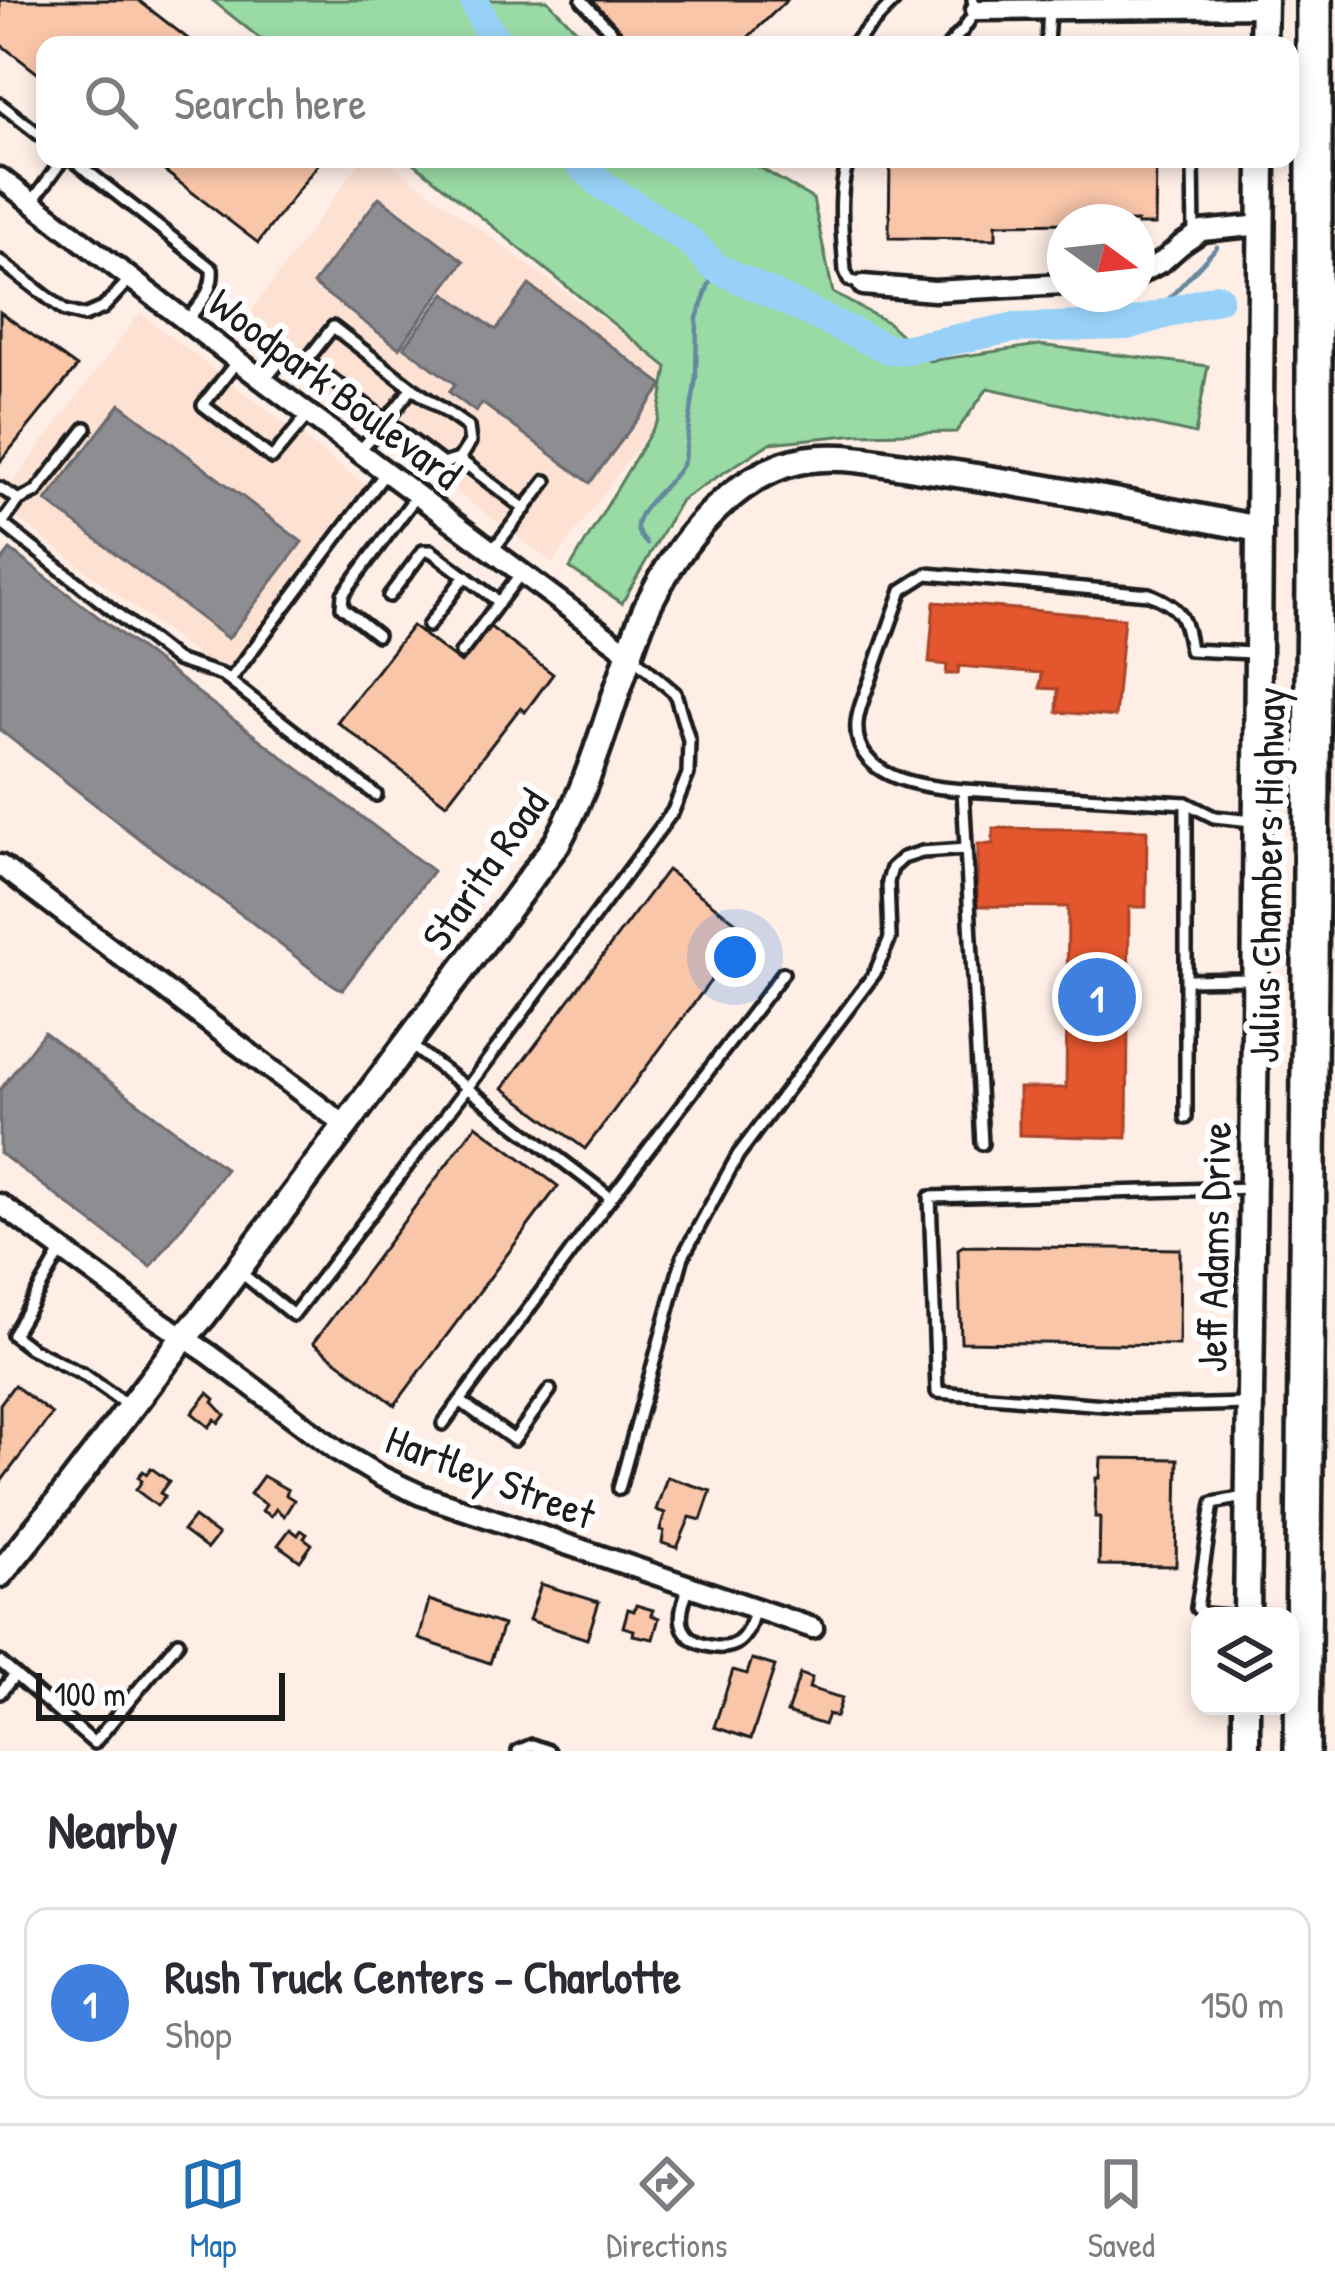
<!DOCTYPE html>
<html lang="en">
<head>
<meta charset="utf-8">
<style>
	:root { --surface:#fff; --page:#f2f2f3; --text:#2b2b33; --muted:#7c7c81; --line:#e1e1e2; --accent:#1f6fb2 }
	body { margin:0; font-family:"Patrick Hand",sans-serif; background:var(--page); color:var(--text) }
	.controls { position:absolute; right:36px; bottom:36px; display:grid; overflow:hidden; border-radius:24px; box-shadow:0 6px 18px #0003 }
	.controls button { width:108px; height:108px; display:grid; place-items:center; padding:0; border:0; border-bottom:3px solid var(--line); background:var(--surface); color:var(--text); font:60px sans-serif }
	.compass { position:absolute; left:1047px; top:204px; width:108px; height:108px; border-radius:50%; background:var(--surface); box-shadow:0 6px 18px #0003; rotate:105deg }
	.scale { position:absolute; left:36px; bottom:30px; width:249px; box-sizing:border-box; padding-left:12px; border:6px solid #1c1c1c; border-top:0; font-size:33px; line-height:42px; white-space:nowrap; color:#1c1c1c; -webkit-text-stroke:9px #fff; paint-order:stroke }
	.you { position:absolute; left:735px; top:957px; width:42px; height:42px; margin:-30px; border:9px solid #fff; border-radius:50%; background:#1a73e8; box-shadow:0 0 0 18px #1a73e833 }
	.badge { display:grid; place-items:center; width:78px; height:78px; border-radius:50%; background:var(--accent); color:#fff; font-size:39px; font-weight:700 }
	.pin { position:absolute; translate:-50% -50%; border:6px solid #fff; box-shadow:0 3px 12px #0006 }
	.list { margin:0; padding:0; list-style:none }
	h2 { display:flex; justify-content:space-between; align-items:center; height:156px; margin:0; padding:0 48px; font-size:51px }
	h2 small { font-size:39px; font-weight:400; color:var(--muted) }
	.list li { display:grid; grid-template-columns:78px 1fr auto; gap:36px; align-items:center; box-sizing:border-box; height:192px; margin:0 24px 24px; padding:0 24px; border:3px solid var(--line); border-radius:24px }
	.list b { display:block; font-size:45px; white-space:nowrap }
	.list p { margin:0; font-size:39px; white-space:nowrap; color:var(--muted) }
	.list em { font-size:39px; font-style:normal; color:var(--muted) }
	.icon { flex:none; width:66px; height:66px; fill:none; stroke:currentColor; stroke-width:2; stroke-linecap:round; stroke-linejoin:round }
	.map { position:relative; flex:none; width:1335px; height:1751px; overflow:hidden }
	.search { position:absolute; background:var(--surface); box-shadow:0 6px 18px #0003; left:36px; right:36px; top:36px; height:132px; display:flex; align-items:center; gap:30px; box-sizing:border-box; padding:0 42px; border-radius:24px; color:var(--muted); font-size:45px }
	.sheet { height:372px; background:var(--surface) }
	nav { display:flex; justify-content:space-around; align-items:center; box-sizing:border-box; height:168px; border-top:3px solid var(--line); background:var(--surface); font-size:33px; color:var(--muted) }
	nav a { display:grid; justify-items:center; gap:6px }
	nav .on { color:var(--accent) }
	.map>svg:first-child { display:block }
	.built { fill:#fde2d4 }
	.green { fill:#99daa5; stroke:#5a7b60; stroke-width:3 }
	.shops { fill:#e4572e; stroke:#a84529; stroke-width:3 }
	.industry { fill:#8d8d92; stroke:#6b6b6f; stroke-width:3 }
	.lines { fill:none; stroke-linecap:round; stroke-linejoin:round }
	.stream { stroke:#66899f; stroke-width:4.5 }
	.river { stroke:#97d1f7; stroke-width:30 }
	.building { fill:#fac6aa; stroke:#1c1c1c; stroke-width:3 }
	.service-casing { stroke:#1c1c1c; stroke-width:18 }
	.minor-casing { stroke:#1c1c1c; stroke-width:27 }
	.tertiary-casing { stroke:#1c1c1c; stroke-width:33 }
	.motorway-casing { stroke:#1c1c1c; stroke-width:42 }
	.service { stroke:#fff; stroke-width:9 }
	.minor { stroke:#fff; stroke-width:18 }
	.tertiary { stroke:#fff; stroke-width:24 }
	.motorway { stroke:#fff; stroke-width:33 }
	.labels { text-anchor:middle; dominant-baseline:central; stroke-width:12; stroke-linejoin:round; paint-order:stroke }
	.street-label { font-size:42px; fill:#1c1c1c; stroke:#fff }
</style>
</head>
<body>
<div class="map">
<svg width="1335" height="1751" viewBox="0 0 1335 1751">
	<rect width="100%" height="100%" fill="#feeee6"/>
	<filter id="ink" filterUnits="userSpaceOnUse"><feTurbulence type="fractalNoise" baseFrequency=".00833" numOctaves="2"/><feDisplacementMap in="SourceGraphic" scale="24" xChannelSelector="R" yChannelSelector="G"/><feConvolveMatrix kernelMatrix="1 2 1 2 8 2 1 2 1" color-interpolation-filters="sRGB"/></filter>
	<g filter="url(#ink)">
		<g class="built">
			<path d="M362 159H385L686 381 553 563 237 331Z"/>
			<path d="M140 313 369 488 226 677 0 505V499Z"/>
		</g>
		<g class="green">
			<path d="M212 0H547L591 45H268Z"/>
			<path d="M409 159H745L813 199 833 293 887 322 929 361 1039 345 1208 366 1195 434 988 388 956 432 859 434 770 443 681 500 622 603 570 568 658 420 667 367Z"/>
		</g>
		<g class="shops">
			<path d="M934 602 1124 618 1115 717 1057 712 1058 689 1040 688 1042 673 959 666 958 674H946L947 665 929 663Z"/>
			<path d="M993 828 1147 830 1146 907H1129L1127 1138 1019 1135V1088H1066L1068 907 977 906 978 844H993Z"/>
		</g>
		<g class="industry">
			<path d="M379 197 464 261 399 348 313 284Z"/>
			<path d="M529 285 663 385 590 483 482 403 476 412 449 392 455 384 404 347 445 293 496 330Z"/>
			<path d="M120 404 302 542 228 639 46 501Z"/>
			<path d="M10 550 433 871 342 990 323 978 249 920 133 834 0 730V563Z"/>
			<path d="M44 1032 226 1169 151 1267 0 1153V1090Z"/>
		</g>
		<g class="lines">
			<g class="stream">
				<path d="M1149 320 1217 247"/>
				<path d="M647 544C643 539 636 533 637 526 638 505 677 481 684 460L696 377 697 318 715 267"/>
			</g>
			<g class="river">
				<path d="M474 0 485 25 499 45"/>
				<path d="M575 159 603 185 691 242 715 267 890 350 907 349 1012 328 1127 325 1218 298"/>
			</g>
		</g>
		<g class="building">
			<path d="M0 0H138L196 45H45V79L0 44Z"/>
			<path d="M589 0H787L740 45H633Z"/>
			<path d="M149 159H322L258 243Z"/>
			<path d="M890 159H1156L1155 225H1137V222L996 224V239L889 238Z"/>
			<path d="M0 312 77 367 0 462Z"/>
			<path d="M412 626 461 663 489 626 553 674 525 712 520 708 446 804 337 722Z"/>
			<path d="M667 870 748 931 585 1149 503 1088Z"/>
			<path d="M476 1125 558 1186 395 1405 313 1343Z"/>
			<path d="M963 1246 1180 1249 1179 1345 961 1342 958 1249Z"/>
			<path d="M14 1385 52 1414 0 1483V1404Z"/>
			<path d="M208 1393 215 1399 213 1402 225 1415 219 1423 215 1419 209 1427 192 1413Z"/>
			<path d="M1101 1458 1178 1459 1176 1566 1099 1565 1100 1517H1095L1096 1478H1100Z"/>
			<path d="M151 1468 169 1481 160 1493 165 1496 157 1506 136 1490 142 1481 138 1477 143 1471 147 1474Z"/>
			<path d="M263 1476 288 1490 286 1495 294 1500 284 1516 276 1509 271 1516 262 1511 266 1505 250 1494Z"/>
			<path d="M667 1477 711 1491 701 1520 690 1517 677 1548 662 1543 664 1531 660 1530 665 1513 656 1510Z"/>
			<path d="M194 1517 218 1535 207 1549 183 1531Z"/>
			<path d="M290 1529 298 1535 301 1530 307 1534 304 1538 312 1544 300 1561 278 1545Z"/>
			<path d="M541 1584 599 1602 587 1639 529 1620Z"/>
			<path d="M429 1600 503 1625 490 1663 419 1639Z"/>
			<path d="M636 1605 653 1610 651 1615 659 1618 653 1639 633 1635 634 1630 623 1627 628 1609 634 1611Z"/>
			<path d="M752 1659 775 1666 751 1739 714 1727 733 1670 747 1674Z"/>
			<path d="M800 1674 812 1678 809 1688 842 1698 836 1717 828 1714 824 1725 787 1713Z"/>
		</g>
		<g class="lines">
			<defs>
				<g id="service">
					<path d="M582 0 624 45"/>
					<path d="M852 45 895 0"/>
					<path d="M949 45 963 30 976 10 973 0"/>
					<path d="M1047 45 1049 9"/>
					<path d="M0 104 45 139"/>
					<path d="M72 159 212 269C214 291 200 304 187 320"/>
					<path d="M850 159C836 187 843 239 845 271L849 280 863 285"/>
					<path d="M1193 159 1194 237"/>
					<path d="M32 202 63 159"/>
					<path d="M0 261 65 311 84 316 103 308 131 278"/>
					<path d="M238 360 203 405 272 458 308 415"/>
					<path d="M307 360 333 327 412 388 386 421 443 464 459 459 470 442 468 427 412 388"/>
					<path d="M264 381 283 358 307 360 386 421 360 450"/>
					<path d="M459 459 525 509"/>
					<path d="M0 488 19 500"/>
					<path d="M0 522 176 660 222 675 376 795"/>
					<path d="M2 523 19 500 36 492 86 428"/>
					<path d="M492 551 546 481"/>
					<path d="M389 596 423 551H431L499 602"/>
					<path d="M428 626 465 576"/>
					<path d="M377 635 342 607 343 594 417 495"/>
					<path d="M461 653 521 573"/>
					<path d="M230 680 386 472"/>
					<path d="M963 790C923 787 853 779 857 723 858 708 866 692 871 678 881 648 892 619 902 590L927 574 1149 594C1181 607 1185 617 1190 650L1253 653"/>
					<path d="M1187 980 1250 979"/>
					<path d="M408 1043 611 1198 443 1424"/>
					<path d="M1186 1118V803"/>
					<path d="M982 1144 963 790 1186 803 1214 817 1252 821"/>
					<path d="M611 1198 783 973"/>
					<path d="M61 1252 13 1335 30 1348 86 1376 130 1407"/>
					<path d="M240 1272 293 1315 467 1088 673 811 688 774 689 740 675 693 633 657"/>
					<path d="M460 1401 514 1440 550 1390"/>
					<path d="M1247 1404 1130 1407 937 1392 930 1197 1253 1188"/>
					<path d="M619 1489 683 1256 738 1155 875 973 890 938 888 882 892 868 903 858 922 852 966 849"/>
					<path d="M689 1586C684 1600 676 1619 686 1633 695 1646 725 1652 738 1642 749 1634 751 1620 755 1608"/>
					<path d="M1229 1616 1204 1614 1197 1608 1213 1503 1244 1497"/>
					<path d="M0 1662 94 1743 178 1642"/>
					<path d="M0 1693 15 1675"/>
					<path d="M518 1751 532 1745 549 1751"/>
				</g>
				<g id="minor">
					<path d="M976 10 1264 7"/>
					<path d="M0 178 264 381 629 653"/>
					<path d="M1137 275 1163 261 1181 245 1202 231 1262 225"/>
					<path d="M863 285 934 291 1065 284"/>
					<path d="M0 865 346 1126"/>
					<path d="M0 1204 149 1314 209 1354 338 1451 378 1475 421 1495 813 1628"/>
				</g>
				<g id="tertiary">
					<path d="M1263 45 1264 0"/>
					<path d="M0 1574 57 1504 184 1337 203 1316 557 843C583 795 600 743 617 691 628 660 636 627 652 597 680 543 724 487 784 465 829 449 881 463 928 470 1039 485 1149 508 1259 529"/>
					<path d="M1247 1616 1255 1025 1262 159"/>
					<path d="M1246 1751V1706"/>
				</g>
				<path id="motorway" d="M1302 1751 1314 583V0"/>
			</defs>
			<use href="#service" class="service-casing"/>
			<use href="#minor" class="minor-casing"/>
			<use href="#tertiary" class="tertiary-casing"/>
			<use href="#motorway" class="motorway-casing"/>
			<use href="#service" class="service"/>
			<use href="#minor" class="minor"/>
			<use href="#tertiary" class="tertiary"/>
			<use href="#motorway" class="motorway"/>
		</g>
	</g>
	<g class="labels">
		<g class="street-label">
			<text transform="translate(336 388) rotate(37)">Woodpark Boulevard</text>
			<text transform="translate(484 869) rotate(-55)">Starita Road</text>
			<text transform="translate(1266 875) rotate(-89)">Julius Chambers Highway</text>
			<text transform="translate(1213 1247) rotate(-89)">Jeff Adams Drive</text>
			<text transform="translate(491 1476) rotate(21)">Hartley Street</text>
		</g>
	</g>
</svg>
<div class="controls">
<button><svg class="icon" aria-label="layers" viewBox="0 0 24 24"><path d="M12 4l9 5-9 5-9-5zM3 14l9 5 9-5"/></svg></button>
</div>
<svg class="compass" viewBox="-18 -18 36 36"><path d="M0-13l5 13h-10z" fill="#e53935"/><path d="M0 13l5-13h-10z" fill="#7c7c81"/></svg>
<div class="scale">100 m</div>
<div class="you"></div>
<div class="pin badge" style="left:1097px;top:997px;background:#3f7fe0">1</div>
<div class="search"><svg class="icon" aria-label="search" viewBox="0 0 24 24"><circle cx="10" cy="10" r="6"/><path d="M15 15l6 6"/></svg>Search here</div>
</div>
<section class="sheet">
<h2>Nearby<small></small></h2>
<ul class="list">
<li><span class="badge" style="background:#3f7fe0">1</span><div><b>Rush Truck Centers – Charlotte</b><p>Shop</p></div><em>150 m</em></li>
</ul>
</section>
<nav>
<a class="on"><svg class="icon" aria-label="map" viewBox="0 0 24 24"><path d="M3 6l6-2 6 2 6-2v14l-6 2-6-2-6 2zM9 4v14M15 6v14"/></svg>Map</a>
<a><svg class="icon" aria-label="directions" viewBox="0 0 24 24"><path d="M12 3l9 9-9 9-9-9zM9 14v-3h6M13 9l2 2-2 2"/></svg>Directions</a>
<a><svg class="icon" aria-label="saved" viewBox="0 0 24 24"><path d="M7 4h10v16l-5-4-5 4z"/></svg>Saved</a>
</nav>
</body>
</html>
